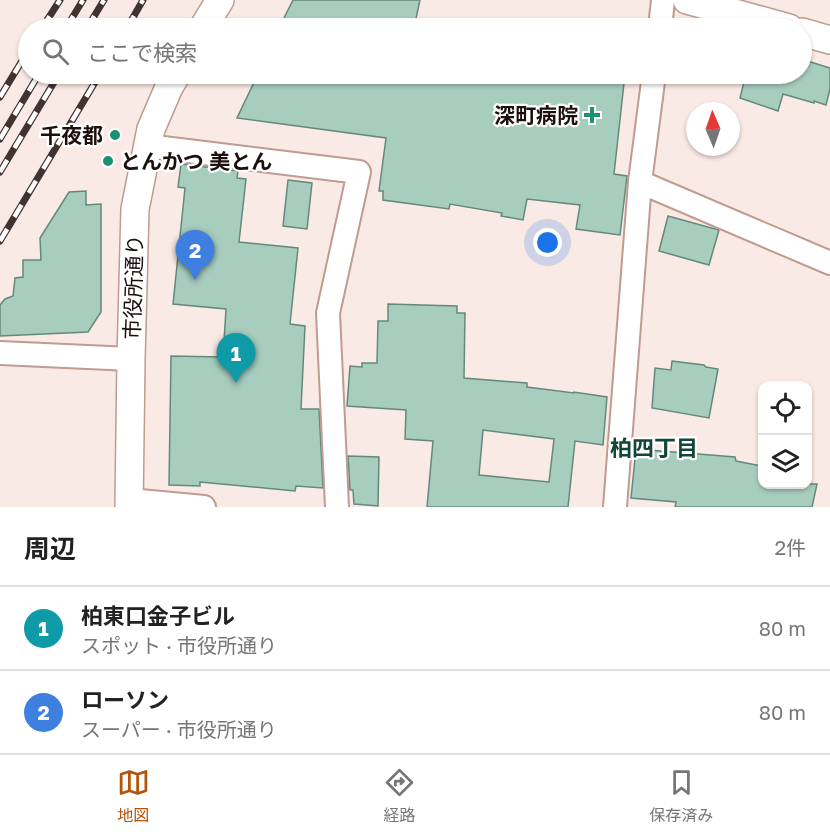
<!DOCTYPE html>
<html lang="ja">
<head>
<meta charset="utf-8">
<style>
	:root { --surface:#fff; --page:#f2f2f2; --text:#222; --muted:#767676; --line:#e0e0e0; --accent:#b45309 }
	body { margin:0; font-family:"Golos Text","Noto Sans JP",sans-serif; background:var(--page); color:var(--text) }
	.controls { position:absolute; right:18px; bottom:18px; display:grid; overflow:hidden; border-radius:12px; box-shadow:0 2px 4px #0004 }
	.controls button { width:54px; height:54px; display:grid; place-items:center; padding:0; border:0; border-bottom:2px solid var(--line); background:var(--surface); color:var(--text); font:30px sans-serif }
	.compass { position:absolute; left:686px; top:102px; width:54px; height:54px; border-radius:50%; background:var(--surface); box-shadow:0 2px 4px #0004; rotate:358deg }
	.you { position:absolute; left:548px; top:243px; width:21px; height:21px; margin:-15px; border:4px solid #fff; border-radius:50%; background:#1a73e8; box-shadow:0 0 0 9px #1a73e833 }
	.badge { display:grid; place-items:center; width:39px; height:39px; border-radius:50%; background:var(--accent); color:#fff; font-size:20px; font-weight:700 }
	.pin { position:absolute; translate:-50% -50px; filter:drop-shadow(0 2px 3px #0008) }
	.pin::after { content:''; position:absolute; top:32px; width:21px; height:18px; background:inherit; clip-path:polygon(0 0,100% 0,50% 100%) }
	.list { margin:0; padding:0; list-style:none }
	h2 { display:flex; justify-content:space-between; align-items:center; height:78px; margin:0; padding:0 24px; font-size:26px }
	h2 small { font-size:20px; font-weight:400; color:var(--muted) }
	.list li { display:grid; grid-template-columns:39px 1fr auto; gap:18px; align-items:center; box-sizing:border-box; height:84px; padding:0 24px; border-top:2px solid var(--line) }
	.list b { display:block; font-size:22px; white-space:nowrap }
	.list p { margin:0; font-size:20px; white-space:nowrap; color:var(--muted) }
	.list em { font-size:20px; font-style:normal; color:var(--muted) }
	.icon { flex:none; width:33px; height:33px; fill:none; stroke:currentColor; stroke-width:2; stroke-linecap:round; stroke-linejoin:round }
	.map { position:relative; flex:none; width:830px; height:507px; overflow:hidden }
	.search { position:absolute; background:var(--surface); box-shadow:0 2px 4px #0004; left:18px; right:18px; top:18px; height:66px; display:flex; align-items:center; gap:15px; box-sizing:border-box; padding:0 21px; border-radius:33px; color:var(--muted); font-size:22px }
	.sheet { height:246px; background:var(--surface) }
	nav { display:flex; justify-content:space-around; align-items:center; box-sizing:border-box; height:84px; border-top:2px solid var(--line); background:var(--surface); font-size:16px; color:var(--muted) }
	nav a { display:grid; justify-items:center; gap:3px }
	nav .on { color:var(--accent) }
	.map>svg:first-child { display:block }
	.building { fill:#a7cdbf; stroke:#64897c; stroke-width:1.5; fill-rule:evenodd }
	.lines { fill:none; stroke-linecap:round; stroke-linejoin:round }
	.minor-casing { stroke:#bf9b91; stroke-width:26 }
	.tertiary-casing { stroke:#bf9b91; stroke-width:30 }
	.minor { stroke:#fff; stroke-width:22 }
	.tertiary { stroke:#fff; stroke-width:27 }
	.rail-casing { stroke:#413430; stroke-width:7 }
	.rail { stroke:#fff; stroke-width:4.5; stroke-dasharray:14; stroke-linecap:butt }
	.poi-dot { fill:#1c9072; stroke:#fff; stroke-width:2 }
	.labels { text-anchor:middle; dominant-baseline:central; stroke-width:4.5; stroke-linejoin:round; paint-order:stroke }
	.poi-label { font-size:21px; font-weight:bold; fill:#1c0f0c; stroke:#fff; text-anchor:end }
	.street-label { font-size:21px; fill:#1c0f0c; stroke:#fff }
	.neighbourhood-label { font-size:22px; font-weight:bold; fill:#124637; stroke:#fff }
</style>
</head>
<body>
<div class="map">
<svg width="830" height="507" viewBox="0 0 830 507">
	<rect width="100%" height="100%" fill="#faeae6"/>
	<g class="building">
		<path d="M293 0H420L414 28H279Z"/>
		<path d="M801 59 830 68V89L826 105 814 101V103L783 94 778 111 740 98 744 82 734 80 735 74H801Z"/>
		<path d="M258 74H625L614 174 627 176 620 235 576 229 580 205 527 199 523 220 501 216 502 213 450 204 449 209 383 200V191H379L386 138 237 118Z"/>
		<path d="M181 164 238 171 237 178 246 179 239 242 298 248 290 324 305 326 301 409H319L323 488 296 486 295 491 200 482V486L169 485 171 356 223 357 226 309 173 304 185 188 178 187Z"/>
		<path d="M288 180 312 183 307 229 283 226Z"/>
		<path d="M86 191V205L101 204V312L88 332 0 336V305L5 299 13 296 15 278 23 277V260H41L40 238 69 192Z"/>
		<path d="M668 216 719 230 709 265 659 251Z"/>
		<path d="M388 304 457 306V313H465L464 378 527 383V387L574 393V392L607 397 603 445 575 441 568 507H427L433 441 405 439 406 410 347 406 350 366 362 367V363H377L378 321H388ZM483 430 554 439 549 482 479 475Z"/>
		<path d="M672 361 704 365 706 367 718 369 709 418 652 408 655 368 671 370Z"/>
		<path d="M636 449 735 457 736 461 762 466V484H817L812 507H675L676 502 631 498Z"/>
		<path d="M348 456 379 457 378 506 354 504 353 490H350Z"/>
	</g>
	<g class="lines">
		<defs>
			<g id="minor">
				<path d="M660 28 663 0"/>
				<path d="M147 146 359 172 328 313 337 507"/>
				<path d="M640 182 830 263"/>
				<path d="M0 353 131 359"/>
				<path d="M129 500 204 507"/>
				<path d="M615 507 640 182 654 74"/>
			</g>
			<g id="tertiary">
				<path d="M687 0 789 28"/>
				<path d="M203 28 220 0"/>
				<path d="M802 32 830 40"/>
				<path d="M129 507 131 359 135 209 151 129 169 87 177 74"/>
			</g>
		</defs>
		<use href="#minor" class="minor-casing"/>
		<use href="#tertiary" class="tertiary-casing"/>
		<use href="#minor" class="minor"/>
		<use href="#tertiary" class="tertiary"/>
		<defs>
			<g id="rail">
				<path d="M42 28 60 0"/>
				<path d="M66 28 83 0"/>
				<path d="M87 28 104 0"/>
				<path d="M127 28 143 0"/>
				<path d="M0 97 28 51"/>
				<path d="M0 139 39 74"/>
				<path d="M0 172 59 74"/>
				<path d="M0 241 100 74"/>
			</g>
		</defs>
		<use href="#rail" class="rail-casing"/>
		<use href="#rail" class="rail"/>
	</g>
	<g class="poi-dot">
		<path d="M589 106h6v6h6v6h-6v6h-6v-6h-6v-6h6z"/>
		<circle cx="115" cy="135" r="6"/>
		<circle cx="108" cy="161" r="6"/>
	</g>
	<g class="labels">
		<g class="poi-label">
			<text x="578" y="115">深町病院</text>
			<text x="103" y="135">千夜都</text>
			<text x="120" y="161" text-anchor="start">とんかつ 美とん</text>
		</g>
		<g class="street-label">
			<text transform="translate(133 287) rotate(-88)">市役所通り</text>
		</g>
		<g class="neighbourhood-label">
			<text x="654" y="447">柏四丁目</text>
		</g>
	</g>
</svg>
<div class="controls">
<button><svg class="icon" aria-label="locate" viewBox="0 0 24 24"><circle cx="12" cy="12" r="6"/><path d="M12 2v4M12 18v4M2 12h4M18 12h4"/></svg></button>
<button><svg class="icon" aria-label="layers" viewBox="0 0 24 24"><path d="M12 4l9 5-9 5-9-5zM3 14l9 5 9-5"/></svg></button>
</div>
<svg class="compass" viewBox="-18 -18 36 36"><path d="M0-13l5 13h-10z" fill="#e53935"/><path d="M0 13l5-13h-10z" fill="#767676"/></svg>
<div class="you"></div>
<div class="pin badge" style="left:236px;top:383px;background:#0f9aa8">1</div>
<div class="pin badge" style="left:195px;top:280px;background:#3f7fe0">2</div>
<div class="search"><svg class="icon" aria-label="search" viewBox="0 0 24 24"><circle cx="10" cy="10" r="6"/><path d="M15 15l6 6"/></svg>ここで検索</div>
</div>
<section class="sheet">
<h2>周辺<small>2件</small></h2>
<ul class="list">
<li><span class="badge" style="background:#0f9aa8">1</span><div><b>柏東口金子ビル</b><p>スポット · 市役所通り</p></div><em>80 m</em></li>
<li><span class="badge" style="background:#3f7fe0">2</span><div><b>ローソン</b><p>スーパー · 市役所通り</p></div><em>80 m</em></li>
</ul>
</section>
<nav>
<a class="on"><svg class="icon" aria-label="map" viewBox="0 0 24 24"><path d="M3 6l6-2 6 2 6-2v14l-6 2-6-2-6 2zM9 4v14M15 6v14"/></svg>地図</a>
<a><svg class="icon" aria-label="directions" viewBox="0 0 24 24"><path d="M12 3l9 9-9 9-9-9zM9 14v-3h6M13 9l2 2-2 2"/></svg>経路</a>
<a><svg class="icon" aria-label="saved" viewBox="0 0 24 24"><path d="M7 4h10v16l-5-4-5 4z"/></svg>保存済み</a>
</nav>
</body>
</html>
